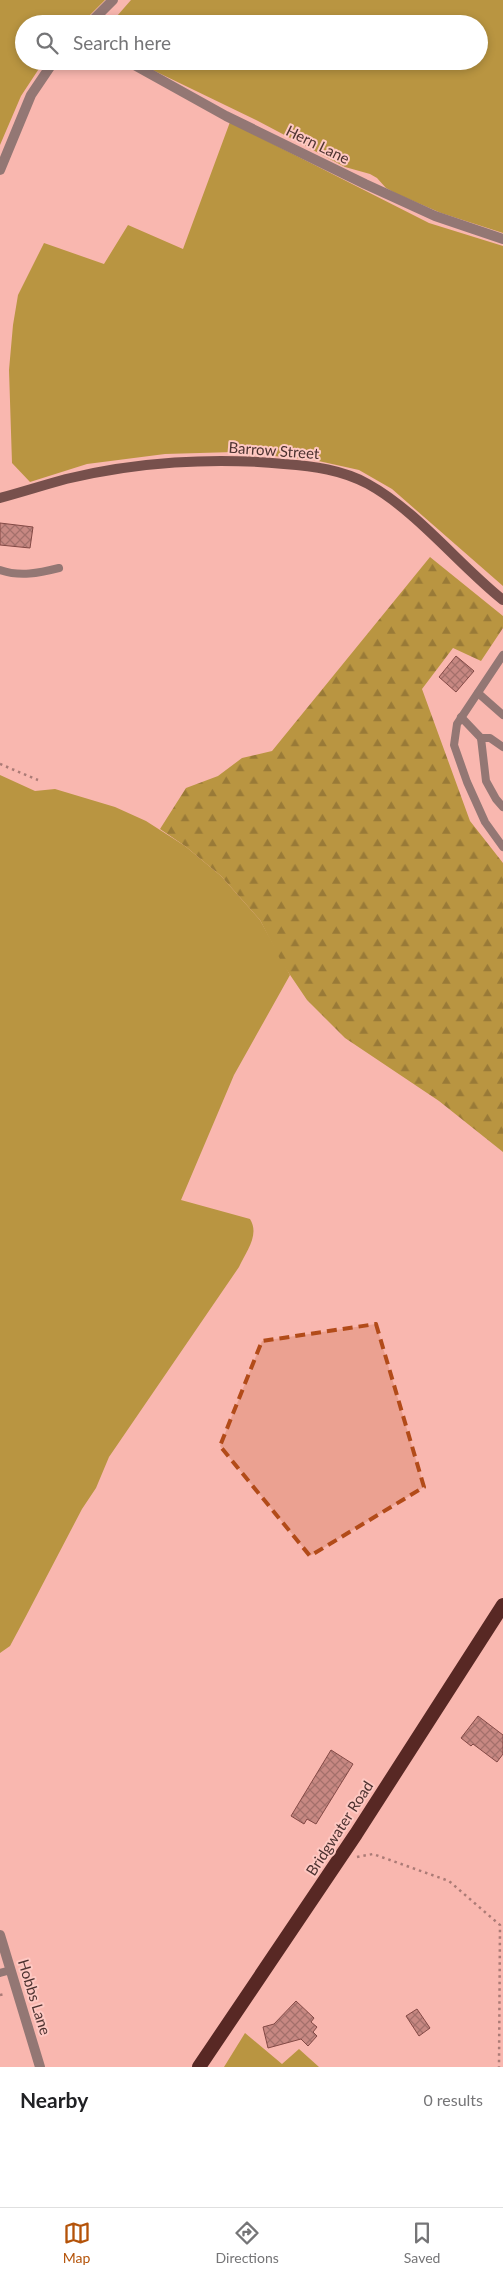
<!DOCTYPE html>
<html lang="en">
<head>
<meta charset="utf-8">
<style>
	:root { --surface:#fff; --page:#f2f2f2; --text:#202124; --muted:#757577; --line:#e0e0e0; --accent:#b45309 }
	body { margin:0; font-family:Lato,sans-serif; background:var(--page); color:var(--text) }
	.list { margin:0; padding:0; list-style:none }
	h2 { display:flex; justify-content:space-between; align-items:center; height:65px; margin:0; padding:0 20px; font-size:21px }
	h2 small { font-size:16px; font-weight:400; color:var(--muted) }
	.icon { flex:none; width:28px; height:28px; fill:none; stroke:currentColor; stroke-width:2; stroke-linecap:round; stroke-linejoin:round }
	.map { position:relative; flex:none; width:503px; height:2067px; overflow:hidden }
	.search { position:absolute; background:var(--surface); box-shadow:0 2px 8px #0003; left:15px; right:15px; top:15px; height:55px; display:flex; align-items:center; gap:12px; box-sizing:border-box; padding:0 18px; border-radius:28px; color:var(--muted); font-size:19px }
	.sheet { height:140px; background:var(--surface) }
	nav { display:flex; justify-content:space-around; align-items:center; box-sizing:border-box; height:70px; border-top:1px solid var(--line); background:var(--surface); font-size:14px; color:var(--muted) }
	nav a { display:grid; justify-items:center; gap:2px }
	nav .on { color:var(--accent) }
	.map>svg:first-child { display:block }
	.green { fill:#b99541 }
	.forest { fill:url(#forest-firs) }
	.building { fill:url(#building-cross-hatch); stroke:#834945 }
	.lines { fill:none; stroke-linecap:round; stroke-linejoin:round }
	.path { stroke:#ab7b76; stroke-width:2.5; stroke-dasharray:2.5 4; stroke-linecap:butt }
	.service { stroke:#937774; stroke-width:8 }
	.minor { stroke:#937774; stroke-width:10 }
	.secondary { stroke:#77504c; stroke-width:10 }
	.trunk { stroke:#582824; stroke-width:14 }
	.marked { fill:#b24b19; fill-opacity:0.2; stroke:#b24b19; stroke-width:4; stroke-dasharray:10 6; stroke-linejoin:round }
	.labels { text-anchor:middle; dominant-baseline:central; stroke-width:4; stroke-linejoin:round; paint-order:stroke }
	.street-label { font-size:15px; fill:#4d3230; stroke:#fec8c2 }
</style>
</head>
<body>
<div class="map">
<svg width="503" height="2067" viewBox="0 0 503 2067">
	<defs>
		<pattern id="forest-firs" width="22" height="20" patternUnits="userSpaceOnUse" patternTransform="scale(1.25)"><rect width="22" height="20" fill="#b99541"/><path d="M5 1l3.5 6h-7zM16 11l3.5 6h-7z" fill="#997a37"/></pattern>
		<pattern id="building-cross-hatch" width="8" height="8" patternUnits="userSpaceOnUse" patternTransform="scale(1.25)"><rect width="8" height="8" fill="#c78882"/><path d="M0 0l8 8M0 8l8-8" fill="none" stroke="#a4706b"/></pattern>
	</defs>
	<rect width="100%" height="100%" fill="#f9b7af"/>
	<g class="green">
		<path d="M0 0H105L81 24H24V61H44L21 96 0 145Z"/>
		<path d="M131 0H503V233L441 213 397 194 386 188 377 178 370 174 345 167 258 121 134 61H479V24H110Z"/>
		<path d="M230 122 429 223 503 246V586L392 489 359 470 314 460 234 452 165 454 87 464 30 482 12 463 9 370 13 325 18 295 44 243 104 264 128 225 183 249Z"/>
		<path d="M0 775 35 791 55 789 115 807 146 821 185 846 221 876 260 920 290 975 234 1075 181 1200 250 1219C260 1235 246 1252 239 1267L109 1457 96 1488 82 1509 25 1618 10 1646 0 1653Z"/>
		<path d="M245 2033 282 2064 299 2049 319 2067H224Z"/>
	</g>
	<path class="forest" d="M430 557 503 616V628L481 661 453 648 422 689 470 821 503 863V1152L439 1101 345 1038 307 1000 282 963 260 920 221 876 185 846 160 829 186 788 218 776 242 758 272 751Z"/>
	<g class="building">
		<path d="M0 523 33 527 30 548 0 545Z"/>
		<path d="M456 656 474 671 456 692 439 677Z"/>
		<path d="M478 1716 503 1735V1754L497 1762 473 1744 471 1746 461 1738Z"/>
		<path d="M331 1750 353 1764 316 1824 307 1819 304 1824 291 1816Z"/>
		<path d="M296 2001 314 2018 311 2022 317 2027 313 2032 317 2036 308 2046 301 2039 268 2048 263 2027 274 2024Z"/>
		<path d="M417 2009 430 2028 419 2036 406 2016Z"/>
	</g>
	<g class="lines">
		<g class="path">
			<path d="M0 764 38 780"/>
			<path d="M357 1857 373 1854 449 1881 500 1925 499 2067"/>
			<path d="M0 1995 6 1994"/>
		</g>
		<g class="service">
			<path d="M0 570C20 577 39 573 59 568"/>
			<path d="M503 655 457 724 454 745 467 782 485 822 503 847"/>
			<path d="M478 693 503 715"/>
			<path d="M461 717 481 738 486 781 496 799 503 807"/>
			<path d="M481 738H490L503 747"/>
			<path d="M0 1973 11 1970"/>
		</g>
		<g class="minor">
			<path d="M89 24 113 0"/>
			<path d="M127 61 226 116 365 184 435 216 503 239"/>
			<path d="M0 170 31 95 54 61"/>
			<path d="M0 1935 40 2067"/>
		</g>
		<path class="secondary" d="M0 498C22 492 44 485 66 479 136 462 213 457 284 464 313 466 343 470 368 484 417 511 459 565 503 600"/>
		<path class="trunk" d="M199 2067 356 1834 503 1605"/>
	</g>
	<path class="marked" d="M376 1324 424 1487 310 1556 220 1446 262 1341Z"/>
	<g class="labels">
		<g class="street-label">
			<text transform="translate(318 144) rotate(26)">Hern Lane</text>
			<text transform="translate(274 450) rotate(4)">Barrow Street</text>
			<text transform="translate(339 1828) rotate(-57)">Bridgwater Road</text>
			<text transform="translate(35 1997) rotate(73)">Hobbs Lane</text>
		</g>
	</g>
</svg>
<div class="search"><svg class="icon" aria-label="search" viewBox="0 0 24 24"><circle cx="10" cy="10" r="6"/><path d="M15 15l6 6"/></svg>Search here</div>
</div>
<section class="sheet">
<h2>Nearby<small>0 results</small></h2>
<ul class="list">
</ul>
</section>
<nav>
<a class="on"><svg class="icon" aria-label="map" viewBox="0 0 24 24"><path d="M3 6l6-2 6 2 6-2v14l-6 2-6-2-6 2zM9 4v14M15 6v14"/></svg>Map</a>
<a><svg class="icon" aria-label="directions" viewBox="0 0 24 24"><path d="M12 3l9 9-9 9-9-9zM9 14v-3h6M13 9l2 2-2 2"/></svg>Directions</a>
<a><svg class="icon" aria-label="saved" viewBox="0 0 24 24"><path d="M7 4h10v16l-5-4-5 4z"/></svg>Saved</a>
</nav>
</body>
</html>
